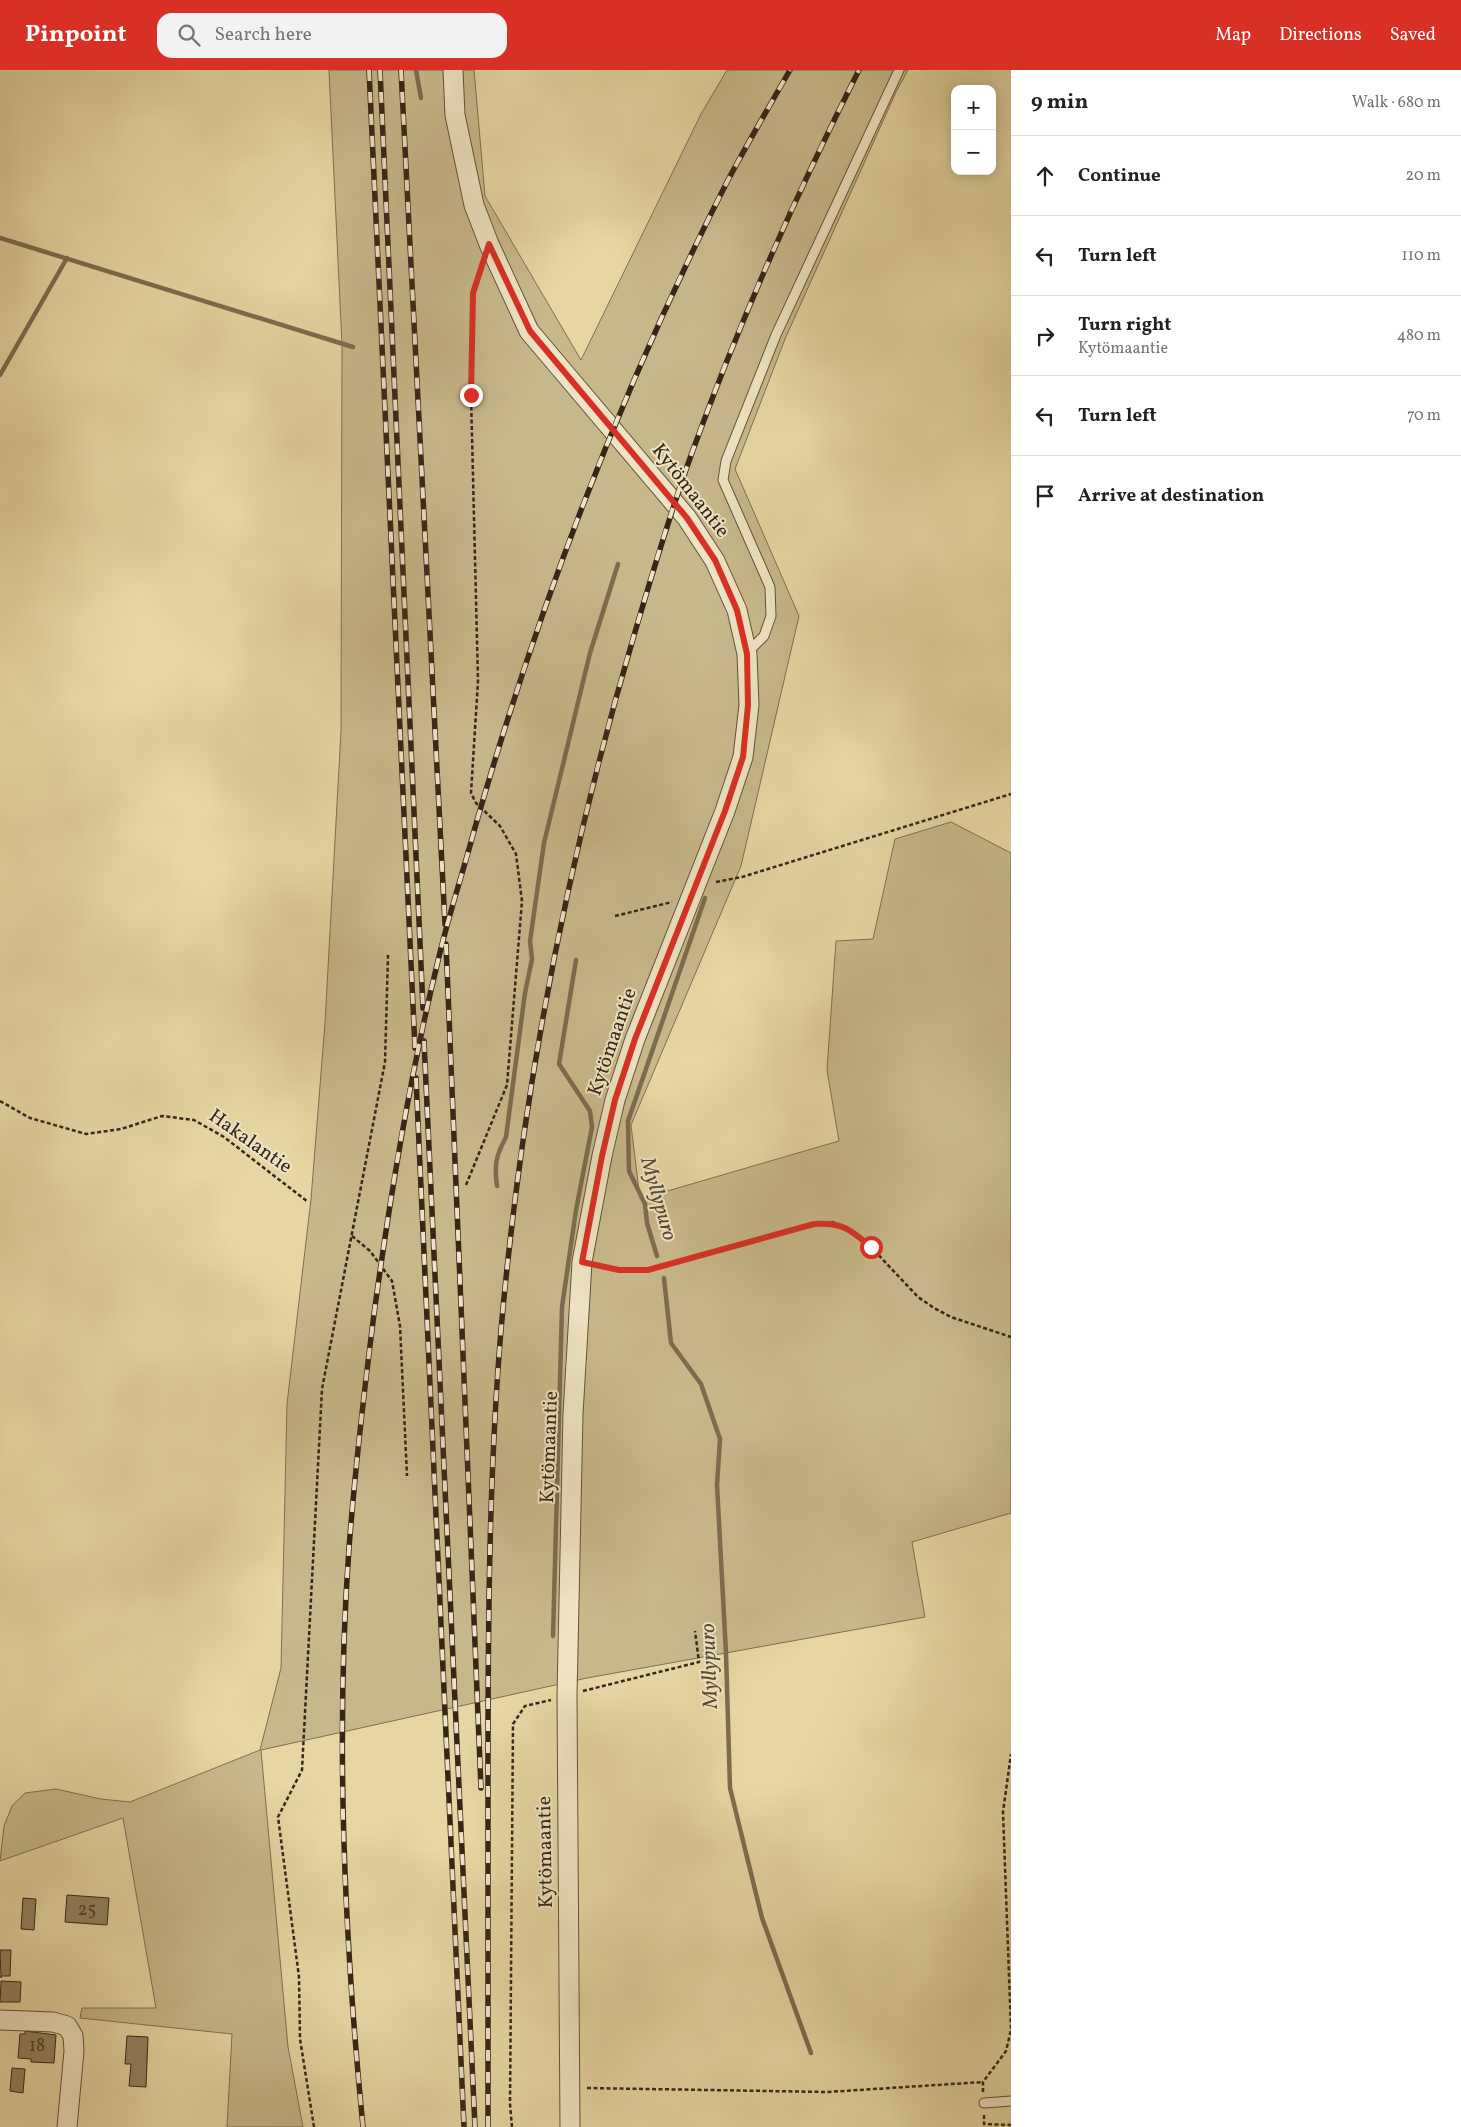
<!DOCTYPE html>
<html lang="en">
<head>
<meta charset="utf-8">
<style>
	:root { --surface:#fff; --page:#f2f2f2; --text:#202124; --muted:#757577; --line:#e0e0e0; --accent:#d93025 }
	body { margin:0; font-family:Vollkorn,serif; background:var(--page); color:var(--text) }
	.controls { position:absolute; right:15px; top:15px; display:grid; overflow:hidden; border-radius:10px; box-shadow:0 2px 12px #0003 }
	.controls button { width:45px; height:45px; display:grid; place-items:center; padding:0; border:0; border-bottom:1px solid var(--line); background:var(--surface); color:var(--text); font:25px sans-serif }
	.stop { position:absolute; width:15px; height:15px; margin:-11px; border:4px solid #d93025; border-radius:50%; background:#fff }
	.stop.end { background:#d93025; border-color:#fff; box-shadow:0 1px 5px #0008 }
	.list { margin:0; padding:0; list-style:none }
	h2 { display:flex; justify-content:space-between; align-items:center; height:65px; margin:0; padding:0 20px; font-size:21px }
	h2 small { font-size:16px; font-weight:400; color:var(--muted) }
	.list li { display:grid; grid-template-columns:32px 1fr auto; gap:15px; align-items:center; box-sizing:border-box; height:80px; padding:0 20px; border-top:1px solid var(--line) }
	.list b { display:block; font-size:19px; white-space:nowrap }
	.list p { margin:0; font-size:16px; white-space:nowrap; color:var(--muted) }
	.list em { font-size:16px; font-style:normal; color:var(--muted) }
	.icon { flex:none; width:28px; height:28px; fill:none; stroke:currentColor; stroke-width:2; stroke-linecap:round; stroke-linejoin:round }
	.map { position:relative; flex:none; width:1011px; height:2057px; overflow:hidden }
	header { display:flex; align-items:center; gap:30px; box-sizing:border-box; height:70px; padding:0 25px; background:var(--accent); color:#fff }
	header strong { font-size:24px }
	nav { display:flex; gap:28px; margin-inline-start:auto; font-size:18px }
	.search { width:350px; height:45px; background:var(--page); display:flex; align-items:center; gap:12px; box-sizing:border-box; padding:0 18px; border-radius:15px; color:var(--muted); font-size:19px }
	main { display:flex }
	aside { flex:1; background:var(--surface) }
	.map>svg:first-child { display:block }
	.green { fill:#c7b88b; stroke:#7e6f52 }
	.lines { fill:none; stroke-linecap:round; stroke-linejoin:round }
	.stream { stroke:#7c6c4f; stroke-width:4.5 }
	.building { fill:#918260; stroke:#362618 }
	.service-casing { stroke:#62523b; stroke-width:11 }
	.minor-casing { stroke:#62523b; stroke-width:21 }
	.path { stroke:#362618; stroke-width:2.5; stroke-dasharray:4 2.5; stroke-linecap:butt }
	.service { stroke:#eee4c3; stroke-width:9 }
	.minor { stroke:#eee4c3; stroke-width:19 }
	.rail-casing { stroke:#362618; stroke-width:5.5 }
	.rail { stroke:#eee4c3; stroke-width:4; stroke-dasharray:11; stroke-linecap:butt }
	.route { stroke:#d93025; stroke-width:6 }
	.labels { text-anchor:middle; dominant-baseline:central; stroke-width:4; stroke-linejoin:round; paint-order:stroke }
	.number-label { font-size:18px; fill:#4d3d2a }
	.street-label { font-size:20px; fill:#362618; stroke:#eee4c3 }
	.water-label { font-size:21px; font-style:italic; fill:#594934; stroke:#eee4c3 }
</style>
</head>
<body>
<header>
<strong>Pinpoint</strong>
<div class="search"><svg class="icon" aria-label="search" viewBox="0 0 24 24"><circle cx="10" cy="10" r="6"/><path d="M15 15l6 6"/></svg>Search here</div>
<nav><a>Map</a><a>Directions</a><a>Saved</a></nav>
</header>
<main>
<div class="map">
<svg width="1011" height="2057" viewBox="0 0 1011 2057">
	<rect width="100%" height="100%" fill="#e5d6a3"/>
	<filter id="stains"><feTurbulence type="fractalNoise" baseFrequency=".004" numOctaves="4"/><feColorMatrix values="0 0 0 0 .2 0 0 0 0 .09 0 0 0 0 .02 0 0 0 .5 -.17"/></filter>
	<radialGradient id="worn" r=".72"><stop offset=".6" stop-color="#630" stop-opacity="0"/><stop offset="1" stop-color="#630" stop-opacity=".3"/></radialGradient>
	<path class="green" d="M329 0H474L485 126 581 290 701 44 727 0H908L896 22 785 269 735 399 799 546 741 796 631 1055 640 1129 839 1071 827 1000 836 871 873 869 895 769 951 752 1011 783V1443L912 1472 925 1547 587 1608 261 1680 288 1977 303 2057H227L232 1964 80 1948 82 1938H156L123 1748 0 1791 4 1756 12 1736 25 1723 56 1719 101 1729 130 1732 260 1680 281 1598 287 1334 311 1129 325 953 341 661 342 275Z"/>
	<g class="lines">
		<g class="stream">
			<path d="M416 0 421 28"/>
			<path d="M0 168 353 277"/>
			<path d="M0 305 67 188"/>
			<path d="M497 1116C494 1094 496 1086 506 1067L525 923 532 889 530 871 544 773 590 583 618 494"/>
			<path d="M657 1186 647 1153 645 1134 629 1101 628 1051 705 828"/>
			<path d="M664 1208 671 1273 701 1314 720 1369 717 1415 726 1583 730 1718 762 1848 811 1983"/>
			<path d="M553 1566 562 1237 576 1140 592 1057 590 1041 559 994 576 890"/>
		</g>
	</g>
	<g class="building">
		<path d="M67 1825 109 1828 107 1855 65 1852Z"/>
		<path d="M23 1828 36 1829 34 1860 21 1859Z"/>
		<path d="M0 1880H11L10 1906H1V1908Z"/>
		<path d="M1 1911 21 1912 20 1932H0Z"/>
		<path d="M25 1961 56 1965 54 1993 31 1992V1989L18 1988 20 1964H25Z"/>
		<path d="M127 1966 148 1967 146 2017 129 2016 131 1994H125Z"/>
		<path d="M12 1998 25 1999 23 2023 10 2021Z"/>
	</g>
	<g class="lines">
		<defs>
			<g id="service">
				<path d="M747 583 764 566 771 546 770 517 723 410 726 391 776 265 899 0"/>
				<path d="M984 2033 1011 2031"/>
			</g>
			<g id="minor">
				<path d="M453 0 455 45 474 135 489 174 529 261 687 448 715 491 737 540 747 584 749 635 743 687 725 741 635 969 615 1030 602 1086 582 1192 573 1344 567 1626 570 2057"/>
				<path d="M0 1950 53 1952 67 1956 73 1966 74 1981 67 2057"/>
			</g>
		</defs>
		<use href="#service" class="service-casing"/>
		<use href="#minor" class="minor-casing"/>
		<g class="path">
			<path d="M716 812 742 807 1011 724"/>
			<path d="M615 846 672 832"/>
			<path d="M0 1031 30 1048 86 1064 121 1059 162 1046 194 1050 224 1067 308 1132"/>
			<path d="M466 1115 507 1015 522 831 516 784 500 756 476 733 471 723 478 611 471 325 473 223 481 199"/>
			<path d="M352 1166 370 1181 392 1211 400 1256 407 1406"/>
			<path d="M598 1196 619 1200H648L815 1153 832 1152 848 1158 871 1177 918 1227 934 1238 951 1247 1011 1267"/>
			<path d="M583 1621 699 1592 695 1561"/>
			<path d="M587 2018 828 2022 983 2012"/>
			<path d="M983 2022V2012L1006 1981 1011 1960 1003 1742 1011 1684"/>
			<path d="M984 2045V2054L1011 2055"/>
			<path d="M314 2057 300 1969 299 1907 278 1747 302 1700 322 1319 385 992 388 885"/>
			<path d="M512 2057 510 2034 513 1654 525 1636 551 1630"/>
		</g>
		<use href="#service" class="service"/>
		<use href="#minor" class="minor"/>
		<defs>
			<g id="rail">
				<path d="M369 0 415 978"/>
				<path d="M380 0 423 938"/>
				<path d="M401 0 445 854"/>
				<path d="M446 874 481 1718"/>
				<path d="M424 971 475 2057"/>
				<path d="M416 1008 464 2057"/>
				<path d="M363 2057C344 1865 335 1671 349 1478 355 1400 364 1322 374 1244 390 1127 409 1010 437 895 447 850 462 806 474 761 538 537 621 320 727 112 747 74 769 37 790 0"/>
				<path d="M488 2057C488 1937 488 1816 488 1696 488 1550 489 1405 501 1260 522 1022 567 791 635 562 653 501 671 440 693 380 740 250 797 123 859 0"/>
			</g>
		</defs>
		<use href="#rail" class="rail-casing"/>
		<use href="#rail" class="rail"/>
	</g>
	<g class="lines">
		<path class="route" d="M471 325 473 223 489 174 530 261 687 448 715 490 737 540 747 584 748 635 743 687 725 741 635 969 615 1030 602 1086 582 1192 619 1200H648L814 1154C842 1152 850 1159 871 1177"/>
	</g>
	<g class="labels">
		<g class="number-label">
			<text x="87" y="1840">25</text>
			<text x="37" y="1976">18</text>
		</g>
		<g class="street-label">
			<text transform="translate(690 421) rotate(52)">Kytömaantie</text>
			<text transform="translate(613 972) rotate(-71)">Kytömaantie</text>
			<text transform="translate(250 1072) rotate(35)">Hakalantie</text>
			<text transform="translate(550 1377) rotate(-88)">Kytömaantie</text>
			<text transform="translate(546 1782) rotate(-91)">Kytömaantie</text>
		</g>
		<g class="water-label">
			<text transform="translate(658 1129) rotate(74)">Myllypuro</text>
			<text transform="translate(710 1596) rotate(-92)">Myllypuro</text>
		</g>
	</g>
	<rect width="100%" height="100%" filter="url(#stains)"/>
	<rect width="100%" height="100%" fill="url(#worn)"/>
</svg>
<div class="controls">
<button>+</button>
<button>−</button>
</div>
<div class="stop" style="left:871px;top:1177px"></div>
<div class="stop end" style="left:471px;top:325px"></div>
</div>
<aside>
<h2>9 min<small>Walk · 680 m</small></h2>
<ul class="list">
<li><svg class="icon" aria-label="ahead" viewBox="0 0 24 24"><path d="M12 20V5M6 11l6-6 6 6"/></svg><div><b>Continue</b></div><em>20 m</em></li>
<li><svg class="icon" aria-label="left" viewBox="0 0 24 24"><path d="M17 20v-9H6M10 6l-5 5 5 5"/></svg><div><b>Turn left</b></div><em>110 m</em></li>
<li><svg class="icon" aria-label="right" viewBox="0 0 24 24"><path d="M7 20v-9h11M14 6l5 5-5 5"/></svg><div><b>Turn right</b><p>Kytömaantie</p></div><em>480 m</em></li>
<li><svg class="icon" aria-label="left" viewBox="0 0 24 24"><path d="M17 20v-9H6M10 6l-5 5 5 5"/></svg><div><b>Turn left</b></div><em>70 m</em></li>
<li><svg class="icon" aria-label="arrive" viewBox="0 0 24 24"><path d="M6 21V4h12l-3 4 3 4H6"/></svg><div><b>Arrive at destination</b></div></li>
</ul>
</aside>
</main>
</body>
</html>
